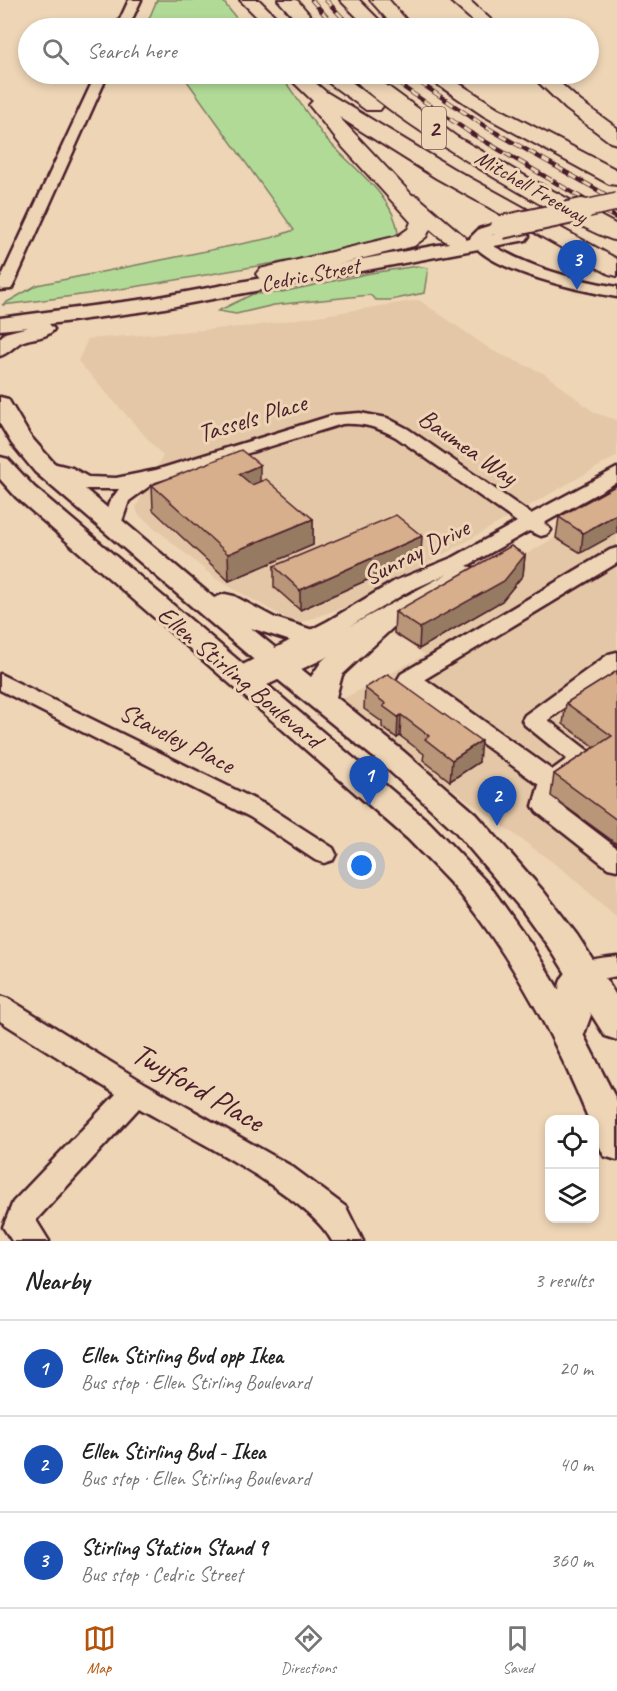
<!DOCTYPE html>
<html lang="en">
<head>
<meta charset="utf-8">
<style>
	:root { --surface:#fff; --page:#f2f2f2; --text:#222; --muted:#767676; --line:#e0e0e0; --accent:#b45309 }
	body { margin:0; font-family:Caveat,sans-serif; background:var(--page); color:var(--text) }
	.controls { position:absolute; right:18px; bottom:18px; display:grid; overflow:hidden; border-radius:12px; box-shadow:0 3px 9px #0003 }
	.controls button { width:54px; height:54px; display:grid; place-items:center; padding:0; border:0; border-bottom:2px solid var(--line); background:var(--surface); color:var(--text); font:30px sans-serif }
	.you { position:absolute; left:362px; top:866px; width:21px; height:21px; margin:-15px; border:4px solid #fff; border-radius:50%; background:#1a73e8; box-shadow:0 0 0 9px #1a73e833 }
	.badge { display:grid; place-items:center; width:39px; height:39px; border-radius:50%; background:var(--accent); color:#fff; font-size:20px; font-weight:700 }
	.pin { position:absolute; translate:-50% -50px; filter:drop-shadow(0 2px 3px #0008) }
	.pin::after { content:''; position:absolute; top:32px; width:21px; height:18px; background:inherit; clip-path:polygon(0 0,100% 0,50% 100%) }
	.list { margin:0; padding:0; list-style:none }
	h2 { display:flex; justify-content:space-between; align-items:center; height:78px; margin:0; padding:0 24px; font-size:26px }
	h2 small { font-size:20px; font-weight:400; color:var(--muted) }
	.list li { display:grid; grid-template-columns:39px 1fr auto; gap:18px; align-items:center; box-sizing:border-box; height:96px; padding:0 24px; border-top:2px solid var(--line) }
	.list b { display:block; font-size:22px; white-space:nowrap }
	.list p { margin:0; font-size:20px; white-space:nowrap; color:var(--muted) }
	.list em { font-size:20px; font-style:normal; color:var(--muted) }
	.icon { flex:none; width:33px; height:33px; fill:none; stroke:currentColor; stroke-width:2; stroke-linecap:round; stroke-linejoin:round }
	.map { position:relative; flex:none; width:617px; height:1241px; overflow:hidden }
	.search { position:absolute; background:var(--surface); box-shadow:0 3px 9px #0003; left:18px; right:18px; top:18px; height:66px; display:flex; align-items:center; gap:15px; box-sizing:border-box; padding:0 21px; border-radius:33px; color:var(--muted); font-size:22px }
	.sheet { height:366px; background:var(--surface) }
	nav { display:flex; justify-content:space-around; align-items:center; box-sizing:border-box; height:84px; border-top:2px solid var(--line); background:var(--surface); font-size:16px; color:var(--muted) }
	nav a { display:grid; justify-items:center; gap:3px }
	nav .on { color:var(--accent) }
	.map>svg:first-child { display:block }
	.built { fill:#e4c7a6 }
	.green { fill:#b1da97; stroke:#7e7c61; stroke-width:1.5 }
	.lines { fill:none; stroke-linecap:round; stroke-linejoin:round }
	.minor-casing { stroke:#4a1f2b; stroke-width:5 }
	.major-casing { stroke:#4a1f2b; stroke-width:5 }
	.highway-casing { stroke:#4a1f2b; stroke-width:4 }
	.minor { fill:#eed5b6; fill-rule:evenodd }
	.major { fill:#eed5b6; fill-rule:evenodd }
	.highway { fill:#eed5b6; fill-rule:evenodd }
	.rail-far1-casing { stroke:#4a1f2b; stroke-width:4.5 }
	.rail-casing { stroke:#4a1f2b; stroke-width:5 }
	.rail-far1 { stroke:#eed5b6; stroke-width:3; stroke-dasharray:8; stroke-linecap:butt }
	.rail { stroke:#eed5b6; stroke-width:4; stroke-dasharray:10; stroke-linecap:butt }
	.major-bridge-far1-casing { stroke:#4a1f2b; stroke-width:20; stroke-linecap:butt }
	.major-bridge-casing { stroke:#4a1f2b; stroke-width:26; stroke-linecap:butt }
	.major-bridge-far1 { stroke:#eed5b6; stroke-width:17 }
	.major-bridge { stroke:#eed5b6; stroke-width:22 }
	.wall { fill:#b99678; stroke:#4a1f2b; stroke-width:1.5 }
	.shaded-wall { fill:#967a62; stroke:#4a1f2b; stroke-width:1.5 }
	.building { fill:#d7af8c; stroke:#4a1f2b; stroke-width:1.5 }
	.labels { text-anchor:middle; dominant-baseline:central; stroke-width:6; stroke-linejoin:round; paint-order:stroke }
	.far-street-label { font-size:22px; fill:#4a1f2b; stroke:#eed5b6 }
	.shield { fill:#eed5b6; stroke:#7b5655; stroke-width:1.5 }
	.shield-label { font-size:24px; font-weight:bold; fill:#4a1f2b }
	.street-label { font-size:26px; fill:#4a1f2b; stroke:#eed5b6 }
	.near-street-label { font-size:32px; fill:#4a1f2b; stroke:#eed5b6 }
</style>
</head>
<body>
<div class="map">
<svg width="617" height="1241" viewBox="0 0 617 1241">
	<rect width="100%" height="100%" fill="#eed5b6"/>
	<filter id="ink" filterUnits="userSpaceOnUse"><feTurbulence type="fractalNoise" baseFrequency=".0167" numOctaves="2"/><feDisplacementMap in="SourceGraphic" scale="12" xChannelSelector="R" yChannelSelector="G"/><feConvolveMatrix kernelMatrix="1 2 1 2 8 2 1 2 1" color-interpolation-filters="sRGB"/></filter>
	<g filter="url(#ink)">
		<g class="built">
			<path d="M419 300 493 351 545 374 595 413 617 420V456L359 602 296 624 216 579 138 514 136 507 163 456 78 361 88 339 254 326Z"/>
			<path d="M617 502V918L566 872 455 791 339 701 425 655 391 632Z"/>
		</g>
		<g class="green">
			<path d="M157 0H222L244 28H145Z"/>
			<path d="M182 74H280C294 94 308 115 323 135 346 163 395 195 398 233 377 251 305 258 275 263 184 279 94 295 2 305L37 285 271 238 294 230Z"/>
			<path d="M417 266 428 268 424 293 391 300H376L370 295 274 305 236 314 218 311 253 294 277 293 371 273Z"/>
		</g>
		<g class="lines">
			<defs>
				<g id="minor">
					<path d="M129 0H141L128 28H116Z"/>
					<path d="M96 74H108L13 286 11 289 0 290V280Z"/>
					<path d="M502 222 510 227C504 234 492 232 486 239L487 242C527 267 571 279 617 287V297C586 292 481 270 470 238L479 229Z"/>
					<path d="M360 413 387 418 408 429 531 514 617 468V482L544 523 551 530 548 534 541 536 529 531 467 566 474 568 477 572 474 576 323 659 250 693 242 691 239 686 241 683 231 681 228 676 231 671 328 621 395 581 454 557 517 522 396 437C377 427 363 423 342 424L155 482 129 501 119 530H105L102 526 109 503 119 489H84L59 476 37 471 35 467 37 463 44 461 72 468 88 477 116 478 156 470 334 415ZM447 574 350 626 409 591Z"/>
					<path d="M617 548V563L425 679 552 770 567 759 525 725 522 720 525 715 609 654 617 652V670L548 720 591 753 595 759C582 781 566 773 558 803L617 848V870L608 868 537 812 533 806 539 785 401 684 398 679 401 674 610 550Z"/>
					<path d="M0 674 266 805 333 848 336 854 333 860 324 863 315 860 250 817 0 690Z"/>
					<path d="M617 956V976L596 980 586 986V995L591 1015 580 1045 570 1048 560 1045 556 1037C561 1027 567 1016 563 1006 562 1001 559 997 559 992 558 963 596 958 617 956Z"/>
					<path d="M0 996 9 999 146 1084 291 1166 346 1207 363 1241H332C307 1195 188 1136 139 1108L36 1220 49 1241H12L3 1227 13 1202 116 1094 0 1021Z"/>
				</g>
				<g id="major">
					<path d="M519 230 526 232 529 236 526 240 154 310 49 324 54 329C47 339 32 337 21 342 13 347 9 353 0 356V338L5 333 28 327 0 330V318L154 298Z"/>
					<path d="M0 397 8 399 30 436 53 462 214 598 225 594 234 596 275 618 319 632 323 638 319 644 309 647 251 628 311 677 322 661 384 607 393 604 402 607 406 613 402 619 342 675 336 697 403 751 476 814 544 892 577 935 617 997V1040L605 1036 553 953 522 910 454 830 383 765 260 665 35 472 12 444 0 424Z"/>
					<path d="M0 457 8 459 34 487 430 823 490 886 531 944 568 1005 617 1101V1160L604 1156 594 1134V1120H589C557 1041 514 962 462 896 445 876 426 858 408 839L16 497 0 479Z"/>
				</g>
				<g id="highway">
					<path d="M240 0H259L287 28H268Z"/>
					<path d="M278 0H297L321 28H303Z"/>
					<path d="M340 0H359L387 28H368Z"/>
					<path d="M370 0H389L413 28H395Z"/>
					<path d="M449 0H469L500 28H481Z"/>
					<path d="M285 74H305L326 92 452 168 617 259V276L609 274 436 178 339 117 412 195 417 196 466 238 463 243C448 247 441 238 430 229L426 237 414 246 268 281 260 279 256 274 260 269 398 236 408 229 411 222 340 144 309 105 313 101Z"/>
					<path d="M320 74H341L383 106 380 110H366L322 78Z"/>
					<path d="M351 74H371L457 137 525 176 617 225V241C577 231 367 106 351 74Z"/>
					<path d="M422 74H444L498 108 617 170V185L609 184 484 116Z"/>
					<path d="M530 74H550L580 101 617 128V144L610 142 566 109Z"/>
				</g>
			</defs>
			<use href="#minor" class="minor-casing"/>
			<use href="#major" class="major-casing"/>
			<use href="#highway" class="highway-casing"/>
			<use href="#minor" class="minor"/>
			<use href="#major" class="major"/>
			<use href="#highway" class="highway"/>
			<defs>
				<g id="rail-far1">
					<path d="M312 0 336 28"/>
					<path d="M326 0 352 28"/>
					<path d="M384 74 469 132 604 211"/>
					<path d="M407 74 486 127 617 201"/>
				</g>
				<path id="rail" d="M602 210 617 218"/>
			</defs>
			<use href="#rail-far1" class="rail-far1-casing"/>
			<use href="#rail" class="rail-casing"/>
			<use href="#rail-far1" class="rail-far1"/>
			<use href="#rail" class="rail"/>
			<defs>
				<path id="major-bridge-far1" d="M575 211 617 202"/>
				<path id="major-bridge" d="M502 227 582 210"/>
			</defs>
			<use href="#major-bridge-far1" class="major-bridge-far1-casing"/>
			<use href="#major-bridge" class="major-bridge-casing"/>
			<use href="#major-bridge-far1" class="major-bridge-far1"/>
			<use href="#major-bridge" class="major-bridge"/>
		</g>
		<g class="wall">
			<path d="M260 481 313 519V545L229 581 153 510 152 485Z"/>
			<path d="M617 485 581 553 556 538 559 517Z"/>
			<path d="M525 555 523 575 502 601 419 649 394 633 395 612Z"/>
			<path d="M421 556 300 610 274 587V566Z"/>
			<path d="M617 671V844L551 796 554 774 595 747 563 724 566 703Z"/>
			<path d="M365 688 479 762 450 781 423 760 424 754 400 736 397 738 382 727V722L364 709Z"/>
		</g>
		<g class="shaded-wall">
			<path d="M260 465V491L240 499 239 474Z"/>
			<path d="M617 514V533L581 553 583 533Z"/>
			<path d="M313 519V545L229 581 228 554Z"/>
			<path d="M422 536 421 556 300 610V590Z"/>
			<path d="M525 555 523 575 502 601 419 649 420 628Z"/>
			<path d="M401 715 400 736 397 738 398 717Z"/>
			<path d="M481 741 479 762 450 781 452 760Z"/>
		</g>
		<g class="building">
			<path d="M241 450 260 465 239 474 252 485 266 479 313 519 228 554 152 485Z"/>
			<path d="M617 485V514L583 533 559 517Z"/>
			<path d="M396 515 422 536 300 590 274 566Z"/>
			<path d="M511 546 525 555 504 581 420 628 395 612Z"/>
			<path d="M617 671V820L554 774 612 736 566 703Z"/>
			<path d="M388 674 481 741 452 760 425 739 429 736 401 715 398 717 383 706 386 704 365 688Z"/>
		</g>
	</g>
	<g class="labels">
		<g class="far-street-label">
			<text transform="translate(531 187) rotate(30)">Mitchell Freeway</text>
			<text transform="translate(310 275) rotate(-11)">Cedric Street</text>
		</g>
		<rect class="shield" x="422" y="107" width="24" height="42" rx="4.5"/>
		<g class="shield-label">
			<text x="434" y="128">2</text>
		</g>
		<g class="street-label">
			<text transform="translate(252 418) rotate(-17)">Tassels Place</text>
			<text transform="translate(468 447) rotate(35)">Baumea Way</text>
			<text transform="translate(416 552) rotate(-27)">Sunray Drive</text>
			<text transform="translate(240 677) rotate(40)">Ellen Stirling Boulevard</text>
			<text transform="translate(177 738) rotate(27)">Staveley Place</text>
		</g>
		<g class="near-street-label">
			<text transform="translate(198 1087) rotate(30)">Twyford Place</text>
		</g>
	</g>
</svg>
<div class="controls">
<button><svg class="icon" aria-label="locate" viewBox="0 0 24 24"><circle cx="12" cy="12" r="6"/><path d="M12 2v4M12 18v4M2 12h4M18 12h4"/></svg></button>
<button><svg class="icon" aria-label="layers" viewBox="0 0 24 24"><path d="M12 4l9 5-9 5-9-5zM3 14l9 5 9-5"/></svg></button>
</div>
<div class="you"></div>
<div class="pin badge" style="left:369px;top:806px;background:#1a4fb4">1</div>
<div class="pin badge" style="left:497px;top:826px;background:#1a4fb4">2</div>
<div class="pin badge" style="left:577px;top:290px;background:#1a4fb4">3</div>
<div class="search"><svg class="icon" aria-label="search" viewBox="0 0 24 24"><circle cx="10" cy="10" r="6"/><path d="M15 15l6 6"/></svg>Search here</div>
</div>
<section class="sheet">
<h2>Nearby<small>3 results</small></h2>
<ul class="list">
<li><span class="badge" style="background:#1a4fb4">1</span><div><b>Ellen Stirling Bvd opp Ikea</b><p>Bus stop · Ellen Stirling Boulevard</p></div><em>20 m</em></li>
<li><span class="badge" style="background:#1a4fb4">2</span><div><b>Ellen Stirling Bvd - Ikea</b><p>Bus stop · Ellen Stirling Boulevard</p></div><em>40 m</em></li>
<li><span class="badge" style="background:#1a4fb4">3</span><div><b>Stirling Station Stand 9</b><p>Bus stop · Cedric Street</p></div><em>360 m</em></li>
</ul>
</section>
<nav>
<a class="on"><svg class="icon" aria-label="map" viewBox="0 0 24 24"><path d="M3 6l6-2 6 2 6-2v14l-6 2-6-2-6 2zM9 4v14M15 6v14"/></svg>Map</a>
<a><svg class="icon" aria-label="directions" viewBox="0 0 24 24"><path d="M12 3l9 9-9 9-9-9zM9 14v-3h6M13 9l2 2-2 2"/></svg>Directions</a>
<a><svg class="icon" aria-label="saved" viewBox="0 0 24 24"><path d="M7 4h10v16l-5-4-5 4z"/></svg>Saved</a>
</nav>
</body>
</html>
